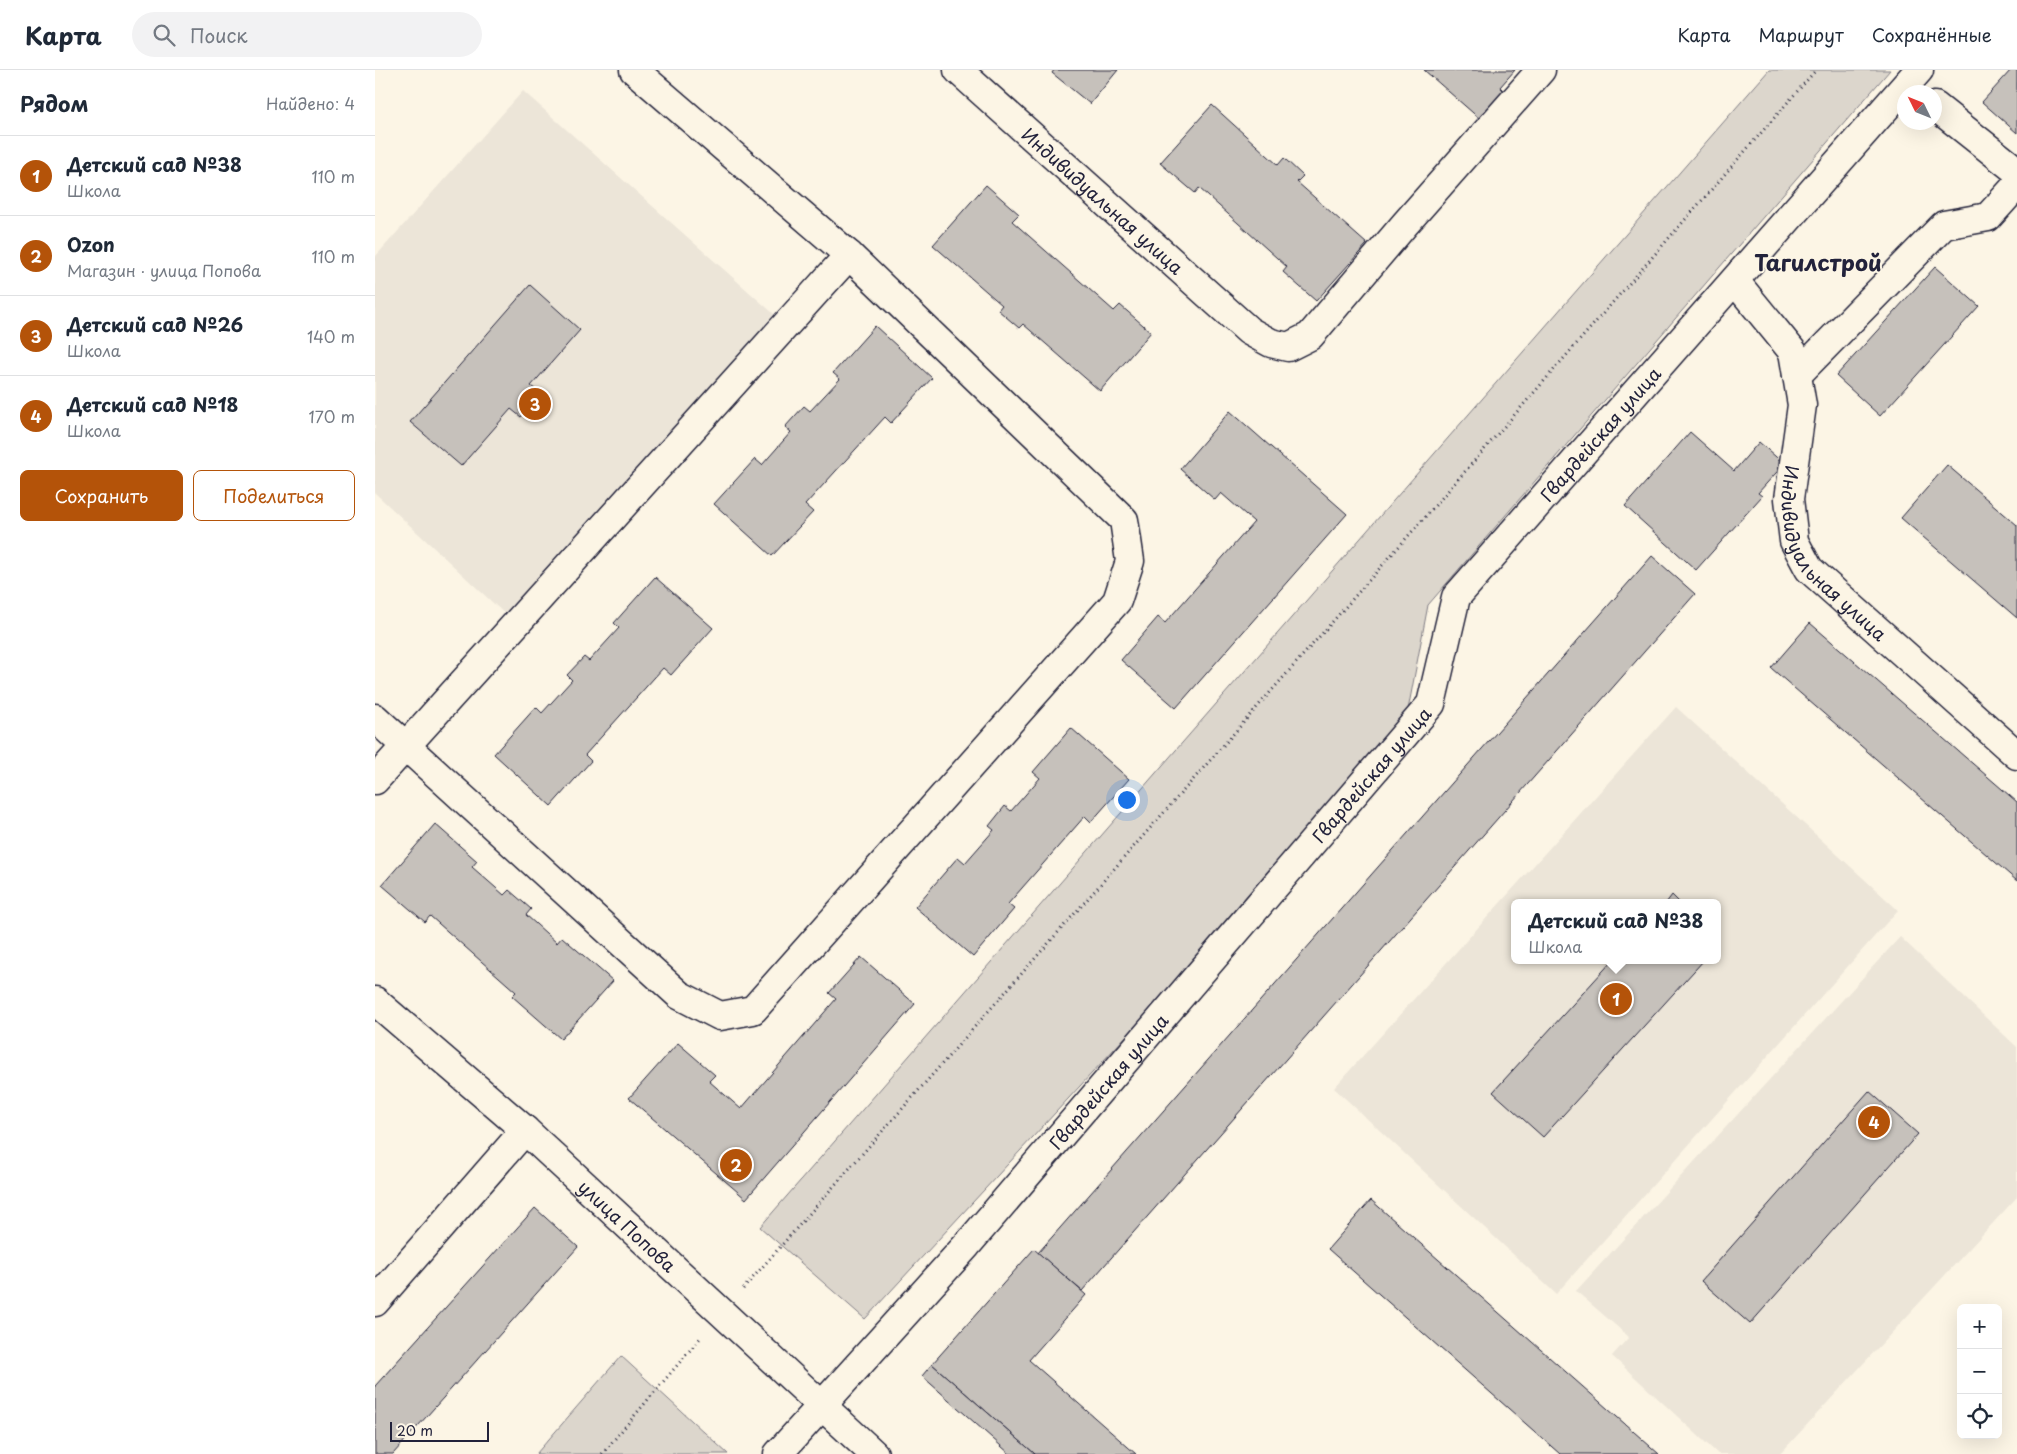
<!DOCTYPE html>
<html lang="ru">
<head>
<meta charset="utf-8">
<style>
	:root { --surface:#fff; --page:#f2f2f3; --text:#1f2937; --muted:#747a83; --line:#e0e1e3; --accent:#b45309 }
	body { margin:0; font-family:"Playpen Sans",sans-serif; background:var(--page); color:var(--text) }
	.controls { position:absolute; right:15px; bottom:15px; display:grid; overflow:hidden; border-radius:8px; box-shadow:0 5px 20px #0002 }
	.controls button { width:45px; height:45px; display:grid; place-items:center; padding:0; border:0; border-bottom:1px solid var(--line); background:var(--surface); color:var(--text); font:25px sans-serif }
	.compass { position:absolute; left:1522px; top:15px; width:45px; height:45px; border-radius:50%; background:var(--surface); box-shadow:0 5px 20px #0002; rotate:313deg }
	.scale { position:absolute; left:15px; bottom:12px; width:99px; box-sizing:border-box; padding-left:5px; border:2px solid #22223b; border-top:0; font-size:14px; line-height:18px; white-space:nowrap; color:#22223b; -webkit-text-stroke:4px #fcf5e5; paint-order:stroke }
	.you { position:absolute; left:751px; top:729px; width:18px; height:18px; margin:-12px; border:4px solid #fff; border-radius:50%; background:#1a73e8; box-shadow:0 0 0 8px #1a73e833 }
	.badge { display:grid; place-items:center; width:32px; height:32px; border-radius:50%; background:var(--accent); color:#fff; font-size:16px; font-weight:700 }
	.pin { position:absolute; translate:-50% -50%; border:2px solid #fff; box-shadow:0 1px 5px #0006 }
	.popup { position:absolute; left:1136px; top:829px; width:210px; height:65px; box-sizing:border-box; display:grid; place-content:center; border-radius:8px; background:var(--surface); filter:drop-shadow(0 1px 4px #0005); font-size:16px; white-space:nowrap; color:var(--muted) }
	.popup b { font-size:19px; color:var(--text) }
	.popup::after { content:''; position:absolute; left:50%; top:100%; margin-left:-10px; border:10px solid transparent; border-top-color:var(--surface) }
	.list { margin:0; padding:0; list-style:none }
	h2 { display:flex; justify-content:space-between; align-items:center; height:65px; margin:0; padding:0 20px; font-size:21px }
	h2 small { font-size:16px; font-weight:400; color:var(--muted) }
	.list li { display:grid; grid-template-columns:32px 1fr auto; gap:15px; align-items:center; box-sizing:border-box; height:80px; padding:0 20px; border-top:1px solid var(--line) }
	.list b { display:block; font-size:19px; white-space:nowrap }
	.list p { margin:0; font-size:16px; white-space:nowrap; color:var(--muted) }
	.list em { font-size:16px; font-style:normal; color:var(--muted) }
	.actions { display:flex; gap:10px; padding:15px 20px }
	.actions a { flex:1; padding:11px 0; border:1px solid var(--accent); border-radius:8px; text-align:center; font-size:18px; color:var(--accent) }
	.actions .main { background:var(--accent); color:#fff }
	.icon { flex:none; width:28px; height:28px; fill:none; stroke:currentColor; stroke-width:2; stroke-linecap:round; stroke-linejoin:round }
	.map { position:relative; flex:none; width:1642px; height:1384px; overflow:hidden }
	header { display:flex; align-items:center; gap:30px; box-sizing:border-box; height:70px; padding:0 25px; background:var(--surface); border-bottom:1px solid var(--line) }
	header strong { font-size:24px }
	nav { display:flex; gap:28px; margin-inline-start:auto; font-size:18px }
	.search { width:350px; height:45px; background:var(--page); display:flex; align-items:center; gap:12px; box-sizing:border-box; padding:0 18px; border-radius:28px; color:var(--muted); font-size:19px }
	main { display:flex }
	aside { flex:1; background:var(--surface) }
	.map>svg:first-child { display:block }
	.built { fill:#ece5d8; fill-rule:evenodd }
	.green { fill:#dcd6cc; stroke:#7f7c84 }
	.building { fill:#c6c1bb; stroke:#22223b }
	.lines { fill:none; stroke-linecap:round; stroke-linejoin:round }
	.minor-casing { stroke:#22223b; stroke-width:31 }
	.path { stroke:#22223b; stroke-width:3; stroke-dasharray:1 4; stroke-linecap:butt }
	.minor { stroke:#fcf5e5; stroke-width:28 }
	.labels { text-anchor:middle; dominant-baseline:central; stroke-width:4; stroke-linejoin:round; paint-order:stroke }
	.street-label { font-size:18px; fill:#22223b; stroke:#fcf5e5 }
	.district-label { font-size:22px; font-weight:bold; fill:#22223b; stroke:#fcf5e5 }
</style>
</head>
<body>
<header>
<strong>Карта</strong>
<div class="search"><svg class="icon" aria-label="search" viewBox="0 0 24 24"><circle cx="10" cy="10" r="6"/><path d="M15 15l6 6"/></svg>Поиск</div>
<nav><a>Карта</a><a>Маршрут</a><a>Сохранённые</a></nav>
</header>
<main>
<aside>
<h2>Рядом<small>Найдено: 4</small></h2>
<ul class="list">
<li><span class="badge">1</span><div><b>Детский сад №38</b><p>Школа</p></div><em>110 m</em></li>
<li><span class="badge">2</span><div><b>Ozon</b><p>Магазин · улица Попова</p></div><em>110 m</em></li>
<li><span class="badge">3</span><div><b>Детский сад №26</b><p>Школа</p></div><em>140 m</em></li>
<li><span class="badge">4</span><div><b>Детский сад №18</b><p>Школа</p></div><em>170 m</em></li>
</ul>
<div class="actions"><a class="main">Сохранить</a><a>Поделиться</a></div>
</aside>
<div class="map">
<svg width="1642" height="1384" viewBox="0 0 1642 1384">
	<rect width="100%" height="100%" fill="#fcf5e5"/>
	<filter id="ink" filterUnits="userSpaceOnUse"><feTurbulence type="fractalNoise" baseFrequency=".02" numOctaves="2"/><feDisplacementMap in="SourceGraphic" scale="10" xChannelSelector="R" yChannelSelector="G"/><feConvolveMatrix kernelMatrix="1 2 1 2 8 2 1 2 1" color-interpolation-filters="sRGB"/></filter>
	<g filter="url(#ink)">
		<g class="built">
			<path d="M148 21 399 244 132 546 0 423V187Z"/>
			<path d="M1301 637 1523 840 1181 1224 959 1018ZM1140 833H1342V890H1140Z"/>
			<path d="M1525 867 1642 977V1127L1405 1384H1343L1237 1286 1254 1267 1201 1221Z"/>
		</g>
		<g class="green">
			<path d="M1394 0H1515L1053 535 1028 666 490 1249 385 1157Z"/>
			<path d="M246 1286 353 1384H161Z"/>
		</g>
		<g class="building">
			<path d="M679 0H743L715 34 677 3Z"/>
			<path d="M1049 0H1140L1125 17 1130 22 1106 50Z"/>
			<path d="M1636 0H1642V63L1607 32Z"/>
			<path d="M837 35 903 95 909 88 928 106 922 112 992 174 941 231 908 202 912 197 824 118 820 123 785 93Z"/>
			<path d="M611 115 644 144 637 151 739 241 745 235 776 262 725 321 648 254 644 258 623 240 627 235 558 175Z"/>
			<path d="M1560 197 1604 236 1505 346 1461 306Z"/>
			<path d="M155 215 205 260 156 316 167 325 146 347 136 339 86 396 35 352Z"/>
			<path d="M500 256 557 308 516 353 510 347 430 435 438 442 397 486 339 434 380 389 387 395 416 362 410 357 429 336 435 341 465 309 458 303Z"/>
			<path d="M855 341 972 444 801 638 746 590 783 547 790 553 879 452 846 423 840 430 805 399Z"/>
			<path d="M1315 362 1359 401 1384 372 1409 394 1383 423 1387 426 1321 500 1250 436Z"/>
			<path d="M1572 395 1642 455V548L1526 448Z"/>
			<path d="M1277 486 1320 524 707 1221 663 1183Z"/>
			<path d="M280 507 338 558 296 605 288 598 210 685 216 691 176 736 119 684 161 637 167 643 197 610 192 605 209 587 214 591 244 558 239 553Z"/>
			<path d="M1435 553 1642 732V811L1396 598Z"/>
			<path d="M696 658 754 709 716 752 710 746 633 834 639 839 598 887 540 837 583 787 590 793 619 760 614 756 630 736 636 741 665 708 658 702Z"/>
			<path d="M60 754 102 791 97 797 129 825 134 820 156 839 151 845 182 873 187 867 238 911 186 969 137 926 141 922 55 846 50 852 7 815Z"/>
			<path d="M1297 825 1305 833H1291Z"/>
			<path d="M486 887 540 934 371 1129 254 1028 303 973 340 1005 334 1011 366 1039 461 929 454 923Z"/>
			<path d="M1238 890H1329L1168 1067 1118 1022Z"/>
			<path d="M1494 1021 1543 1064 1375 1254 1326 1211Z"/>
			<path d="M996 1130 1284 1384H1185L953 1179Z"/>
			<path d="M160 1138 203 1177 18 1384H0V1316Z"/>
			<path d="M659 1179 711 1225 654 1290 761 1384H660L557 1294Z"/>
			<path d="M557 1294 660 1384H635L547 1306Z"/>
		</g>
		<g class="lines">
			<defs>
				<g id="minor">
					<path id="s1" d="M583 0 874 261 896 273 913 277 935 266 1030 154 1166 0"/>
					<path d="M1560 36 1642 101"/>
					<path id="s2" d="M1360 211 1418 282 1427 335 1414 429 1419 471 1434 499 1642 685"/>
					<path d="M1422 305 1569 155 1613 147 1642 115"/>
					<path d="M0 648 304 925 345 946 378 940 742 531 755 491 749 450 474 185 259 0"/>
					<path d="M0 710 474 185"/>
					<path id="s3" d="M0 931 150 1060 499 1384"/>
					<path d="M0 1232 150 1060"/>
					<path id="s4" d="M403 1384 592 1175 1056 634 1081 527 1544 0"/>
				</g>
			</defs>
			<use href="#minor" class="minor-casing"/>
			<g class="path">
				<path d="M368 1219 1058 438 1441 0"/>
				<path d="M227 1384 327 1266"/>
			</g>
			<use href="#minor" class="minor"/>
		</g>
	</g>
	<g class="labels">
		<g class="street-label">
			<text stroke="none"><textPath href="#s1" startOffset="195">Индивидуальная улица</textPath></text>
			<text stroke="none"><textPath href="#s4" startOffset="1322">Гвардейская улица</textPath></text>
			<text stroke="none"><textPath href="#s2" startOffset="311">Индивидуальная улица</textPath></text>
			<text stroke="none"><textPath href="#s4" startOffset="902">Гвардейская улица</textPath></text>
			<text stroke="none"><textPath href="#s4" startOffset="498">Гвардейская улица</textPath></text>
			<text stroke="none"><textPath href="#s3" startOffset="338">улица Попова</textPath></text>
		</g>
		<g class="district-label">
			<text x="1443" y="191">Тагилстрой</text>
		</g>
	</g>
</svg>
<div class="controls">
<button>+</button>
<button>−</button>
<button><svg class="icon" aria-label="locate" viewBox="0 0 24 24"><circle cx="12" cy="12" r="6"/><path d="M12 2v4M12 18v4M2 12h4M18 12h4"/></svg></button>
</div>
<svg class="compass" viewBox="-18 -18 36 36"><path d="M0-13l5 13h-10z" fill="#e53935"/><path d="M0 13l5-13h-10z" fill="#747a83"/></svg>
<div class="scale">20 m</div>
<div class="you"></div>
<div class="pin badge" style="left:1241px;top:929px">1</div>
<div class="popup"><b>Детский сад №38</b>Школа</div>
<div class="pin badge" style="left:361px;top:1095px">2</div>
<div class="pin badge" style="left:160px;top:334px">3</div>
<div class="pin badge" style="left:1499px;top:1052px">4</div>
</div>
</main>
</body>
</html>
